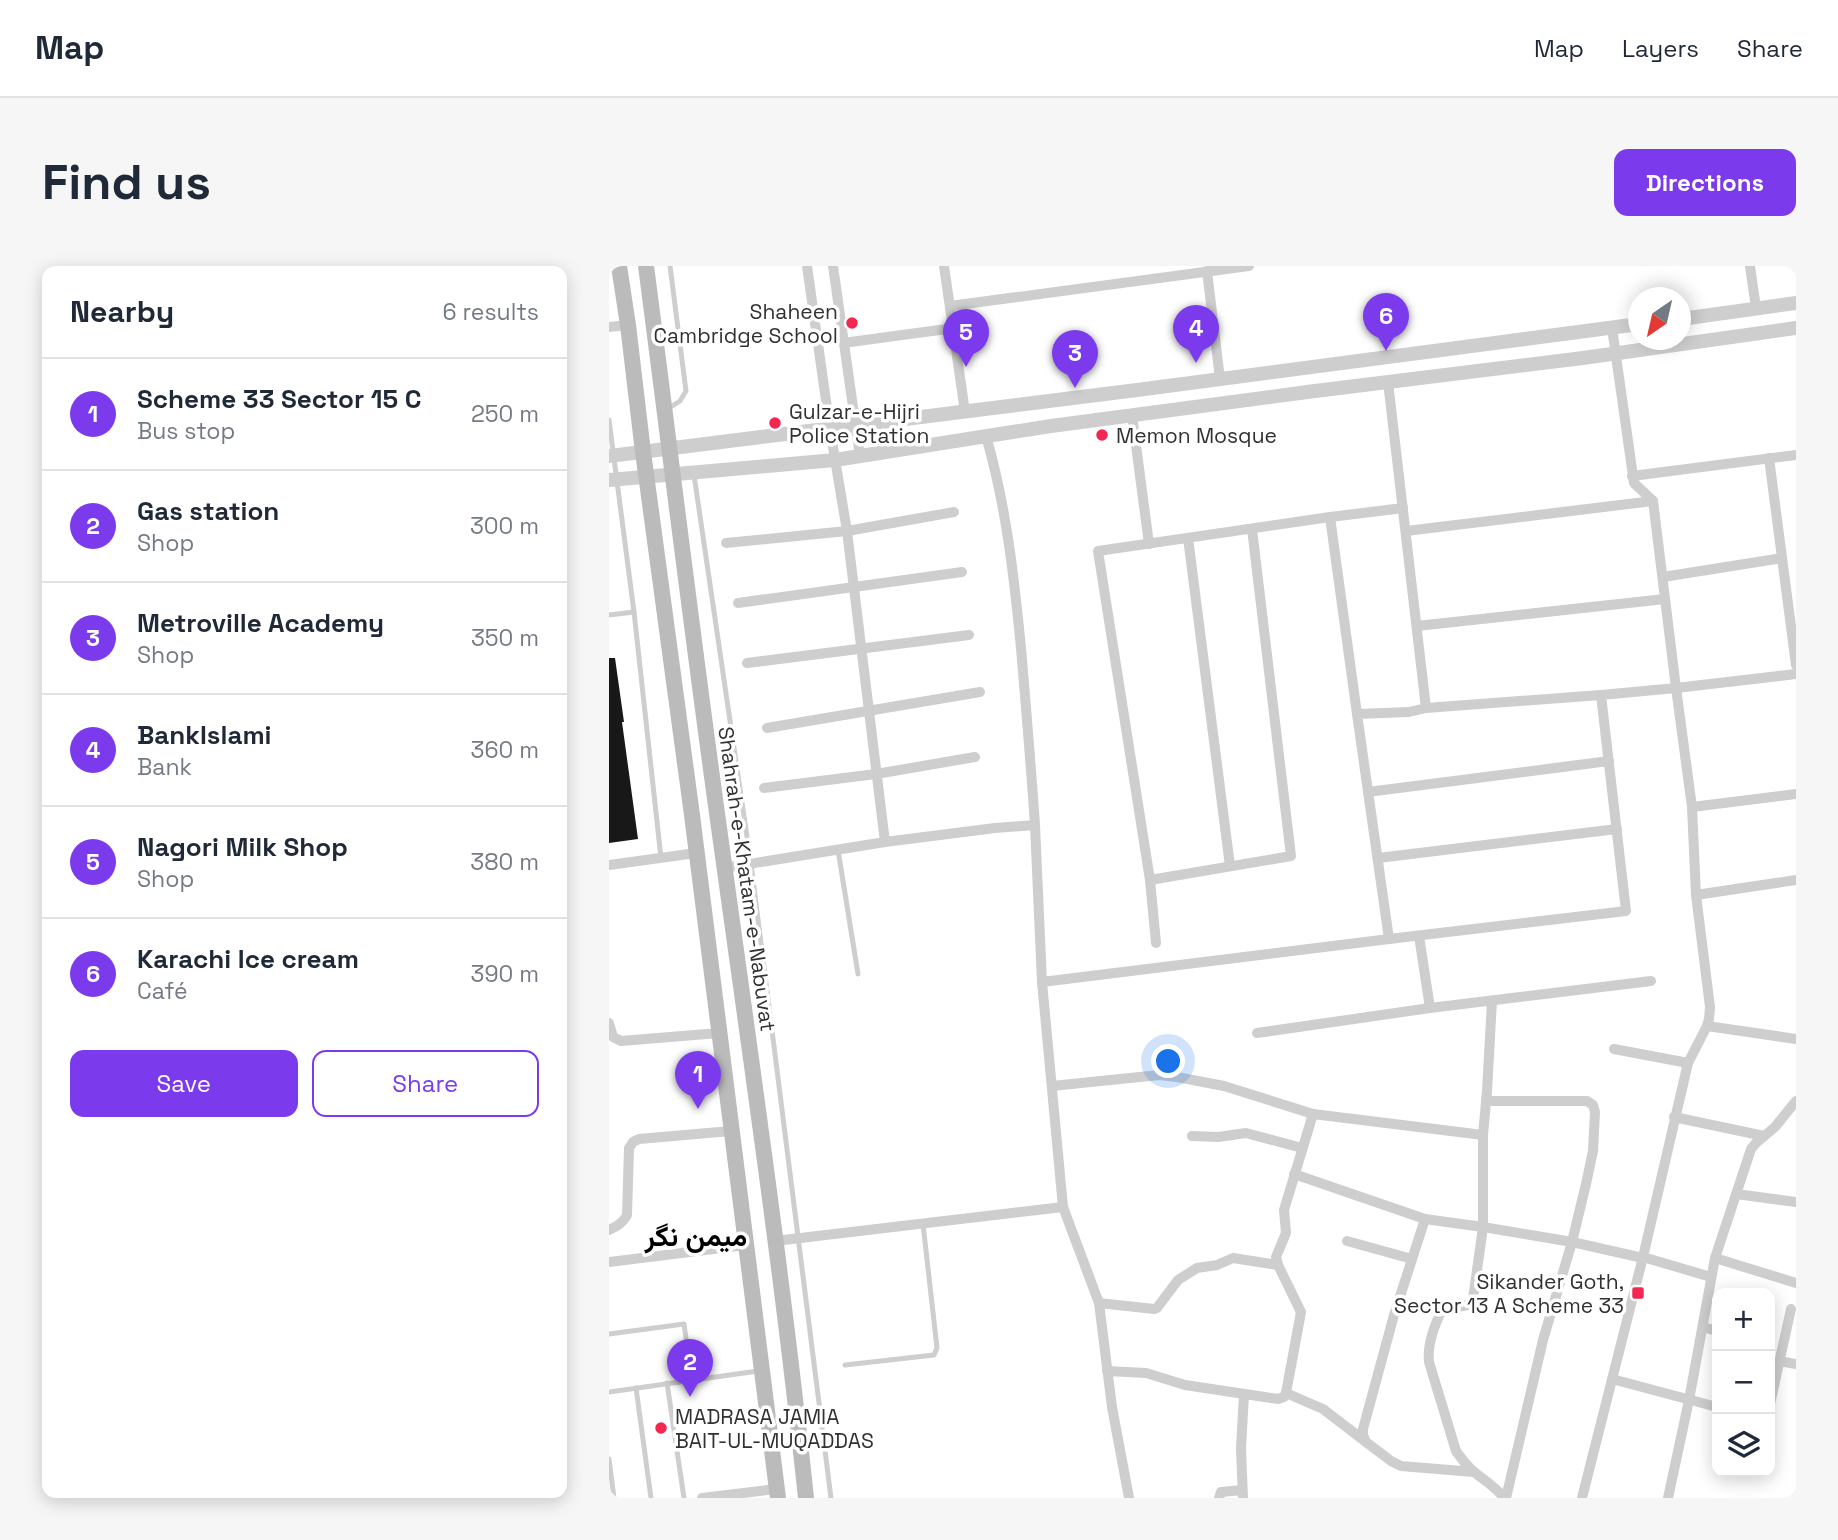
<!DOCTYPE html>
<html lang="en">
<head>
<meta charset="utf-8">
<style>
	:root { --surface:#fff; --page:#f6f6f7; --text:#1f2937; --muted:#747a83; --line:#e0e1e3; --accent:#7c3aed }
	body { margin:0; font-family:"Space Grotesk",Vazirmatn,sans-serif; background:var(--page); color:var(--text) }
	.controls { position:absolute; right:21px; bottom:21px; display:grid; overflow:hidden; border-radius:14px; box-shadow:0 4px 18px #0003 }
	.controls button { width:63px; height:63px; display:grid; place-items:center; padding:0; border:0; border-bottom:2px solid var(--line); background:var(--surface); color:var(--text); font:35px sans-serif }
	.compass { position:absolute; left:1019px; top:21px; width:63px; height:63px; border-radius:50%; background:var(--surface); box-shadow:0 4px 18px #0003; rotate:214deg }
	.you { position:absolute; left:560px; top:796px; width:24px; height:24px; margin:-18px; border:5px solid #fff; border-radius:50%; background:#1a73e8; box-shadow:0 0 0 10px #1a73e833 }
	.badge { display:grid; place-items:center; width:46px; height:46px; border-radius:50%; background:var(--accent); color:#fff; font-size:23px; font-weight:700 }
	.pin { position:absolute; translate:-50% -58px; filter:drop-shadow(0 2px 4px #0008) }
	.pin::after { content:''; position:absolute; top:37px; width:24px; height:21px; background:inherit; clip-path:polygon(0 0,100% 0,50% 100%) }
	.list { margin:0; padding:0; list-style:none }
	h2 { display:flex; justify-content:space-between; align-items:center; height:91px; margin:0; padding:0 28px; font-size:30px }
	h2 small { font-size:23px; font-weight:400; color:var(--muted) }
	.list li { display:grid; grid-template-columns:46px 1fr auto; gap:21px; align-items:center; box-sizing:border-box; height:112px; padding:0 28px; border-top:2px solid var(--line) }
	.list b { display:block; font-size:26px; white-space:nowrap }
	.list p { margin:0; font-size:23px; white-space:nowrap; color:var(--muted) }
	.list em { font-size:23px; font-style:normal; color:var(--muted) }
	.actions { display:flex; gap:14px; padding:21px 28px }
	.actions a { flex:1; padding:16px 0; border:2px solid var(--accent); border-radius:14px; text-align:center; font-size:24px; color:var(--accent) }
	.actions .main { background:var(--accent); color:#fff }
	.icon { flex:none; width:38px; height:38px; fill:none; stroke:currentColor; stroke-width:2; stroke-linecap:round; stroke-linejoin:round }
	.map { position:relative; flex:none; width:1187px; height:1232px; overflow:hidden; border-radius:14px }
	header { display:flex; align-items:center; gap:42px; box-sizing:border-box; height:98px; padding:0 35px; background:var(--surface); border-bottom:2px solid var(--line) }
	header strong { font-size:33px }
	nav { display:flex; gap:38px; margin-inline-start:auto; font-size:24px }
	.intro { display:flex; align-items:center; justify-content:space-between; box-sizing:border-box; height:168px; padding:0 42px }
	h1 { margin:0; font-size:49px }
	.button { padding:18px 32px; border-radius:14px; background:var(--accent); color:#fff; font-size:24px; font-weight:700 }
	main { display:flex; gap:42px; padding:0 42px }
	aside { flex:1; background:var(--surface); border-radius:14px; box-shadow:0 4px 18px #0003 }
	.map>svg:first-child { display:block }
	.building { fill:#181818 }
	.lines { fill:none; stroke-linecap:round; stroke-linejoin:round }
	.service { stroke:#cecece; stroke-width:5 }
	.minor { stroke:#cecece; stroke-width:10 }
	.tertiary { stroke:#cecece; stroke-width:14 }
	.secondary { stroke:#bbb; stroke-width:16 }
	.poi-dot { fill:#f22853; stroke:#fff; stroke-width:2.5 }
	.labels { text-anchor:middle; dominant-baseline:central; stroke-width:7; stroke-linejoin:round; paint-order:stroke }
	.poi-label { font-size:21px; fill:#313131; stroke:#fff; text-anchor:start }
	.street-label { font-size:21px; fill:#313131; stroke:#fff }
	.district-label { font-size:28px; font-weight:bold; fill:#000; stroke:#fff }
</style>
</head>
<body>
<header>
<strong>Map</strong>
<nav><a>Map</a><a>Layers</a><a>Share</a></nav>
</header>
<div class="intro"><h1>Find us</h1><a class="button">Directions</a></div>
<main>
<aside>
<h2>Nearby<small>6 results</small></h2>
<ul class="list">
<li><span class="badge">1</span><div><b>Scheme 33 Sector 15 C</b><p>Bus stop</p></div><em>250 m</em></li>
<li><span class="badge">2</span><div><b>Gas station</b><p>Shop</p></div><em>300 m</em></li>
<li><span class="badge">3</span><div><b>Metroville Academy</b><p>Shop</p></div><em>350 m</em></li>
<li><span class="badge">4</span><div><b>BankIslami</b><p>Bank</p></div><em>360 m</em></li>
<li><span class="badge">5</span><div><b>Nagori Milk Shop</b><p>Shop</p></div><em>380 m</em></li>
<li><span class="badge">6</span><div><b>Karachi Ice cream</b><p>Café</p></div><em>390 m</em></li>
</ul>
<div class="actions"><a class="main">Save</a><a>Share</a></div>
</aside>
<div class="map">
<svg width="1187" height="1232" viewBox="0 0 1187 1232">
	<rect width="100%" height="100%" fill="#fff"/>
	<path class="building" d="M0 392H6L15 456H13L29 573 0 577Z"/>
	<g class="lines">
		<g class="service">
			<path d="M57 144 71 135 77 125 61 0"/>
			<path d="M0 154 25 346 52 592"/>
			<path d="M85 209 142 598 222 1232"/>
			<path d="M0 349 25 346"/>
			<path d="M229 584 249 708"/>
			<path d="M0 1068 75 1058 83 1114"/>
			<path d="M236 1099 325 1089 328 1082 314 958"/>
			<path d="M58 1117 75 1232"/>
			<path d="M27 1122 42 1232"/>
			<path d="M0 1126 149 1105"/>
			<path d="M0 1193 5 1232"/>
		</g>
		<g class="minor">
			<path d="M224 0 251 190"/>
			<path d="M335 0 356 146"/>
			<path d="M1141 0 1147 42"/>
			<path d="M598 5 611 113"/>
			<path d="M341 40 640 0"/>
			<path d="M0 61 19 59"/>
			<path d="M234 77 345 62"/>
			<path d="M779 116 817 442 800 446 748 448 780 673 1017 645 992 429 1067 422 1044 235 1025 217 1003 62"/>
			<path d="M523 149 540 278"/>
			<path d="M377 170C397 239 405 310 412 382 417 441 422 500 426 559"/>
			<path d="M1160 192 1187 399"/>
			<path d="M1023 210 1187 189"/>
			<path d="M797 265 1044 235"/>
			<path d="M579 272 621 600"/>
			<path d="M117 277 238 265 345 246"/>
			<path d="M1054 311 1173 292"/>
			<path d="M129 337 353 306"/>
			<path d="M808 360 1056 333"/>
			<path d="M138 397 360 369"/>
			<path d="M1187 408 1067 422 1083 541 1087 629 1187 614"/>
			<path d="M817 442 992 429"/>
			<path d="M748 448 721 251 794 242"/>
			<path d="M158 462 371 426"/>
			<path d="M155 522 267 508 366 491"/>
			<path d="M759 526 1000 495"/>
			<path d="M1083 541 1187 528"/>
			<path d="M276 576 386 562 426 559 433 716 780 673"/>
			<path d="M769 592 1008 563"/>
			<path d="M0 599 87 587"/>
			<path d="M115 602 276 576 238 265 221 163 198 0"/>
			<path d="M541 614 682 590 643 263"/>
			<path d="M810 670 821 742"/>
			<path d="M547 677 541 614 489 285 721 251"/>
			<path d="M883 735 878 825 874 869V961L864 1033 859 1039 833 1044C825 1060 818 1078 820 1096L847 1185C852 1192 857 1199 863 1204 874 1214 886 1220 895 1232"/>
			<path d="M0 757 4 771 12 775 110 767"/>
			<path d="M1098 760 1187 773"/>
			<path d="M648 767 821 742 1042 715"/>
			<path d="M1005 783 1079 797"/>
			<path d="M443 820 550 809 568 811 615 820 704 848 874 869"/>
			<path d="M877 835H978L984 839 986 846 984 885 977 918 963 976 934 1074 897 1232"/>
			<path d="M1065 851 1155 870"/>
			<path d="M583 870 609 871 637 867 693 882"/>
			<path d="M685 908 816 953 874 961 963 976 1034 992"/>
			<path d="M1127 928 1187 936"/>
			<path d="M454 941 490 1037 503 1141 520 1232"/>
			<path d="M816 953 785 1049 754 1163V1169L757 1176 782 1195 792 1200 865 1206"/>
			<path d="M0 964C8 960 14 957 18 949L20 882 24 876 30 873 122 865"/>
			<path d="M166 975 454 941 433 716"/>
			<path d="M738 975 803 993"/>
			<path d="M1034 991 1102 1011"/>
			<path d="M1106 992 1187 1017"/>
			<path d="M0 996 137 979"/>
			<path d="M490 1037 545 1043 548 1042 569 1014 588 1002 608 999 624 992 669 999"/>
			<path d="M1094 1061 1108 1065"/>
			<path d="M1170 1095 1187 1098"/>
			<path d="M498 1105 537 1107 576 1119 669 1133 675 1131 677 1127 692 1046 669 999 667 991 677 967 675 944 704 848"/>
			<path d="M1003 1113 1108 1141"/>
			<path d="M677 1127 714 1143 757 1176"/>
			<path d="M1161 1138 1182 1043"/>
			<path d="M93 1232 167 1223"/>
			<path d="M610 1232 612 1226 633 1224"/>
			<path d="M634 1232 632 1183 635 1128"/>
			<path d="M973 1232 1034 991 1079 797 1098 760 1100 753 1101 741 1087 629"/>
			<path d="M1059 1232 1080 1134 1106 992 1142 883 1147 877 1166 861 1187 835"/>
		</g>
		<g class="tertiary">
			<path d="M1072 53 1187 37"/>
			<path d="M0 190 528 124 1030 58"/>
			<path d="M0 214 226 194 442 160 706 125 974 92 1187 62"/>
		</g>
		<g class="secondary">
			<path d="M10 0 19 59 34 186 83 549 169 1232"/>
			<path d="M37 0C62 192 85 384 112 576 142 794 174 1013 197 1232"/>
		</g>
	</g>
	<g class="poi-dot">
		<circle cx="243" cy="57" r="7"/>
		<circle cx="166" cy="157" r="7"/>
		<circle cx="493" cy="169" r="7"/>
		<rect x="1022" y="1020" width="14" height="14" rx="3.5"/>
		<circle cx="52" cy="1162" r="7"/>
	</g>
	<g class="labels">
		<g class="poi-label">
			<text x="229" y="45" text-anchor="end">Shaheen<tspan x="229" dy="24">Cambridge School</tspan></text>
			<text x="180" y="145">Gulzar-e-Hijri<tspan x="180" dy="24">Police Station</tspan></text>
			<text x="507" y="169">Memon Mosque</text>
			<text x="1015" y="1015" text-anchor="end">Sikander Goth,<tspan x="1015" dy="24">Sector 13 A Scheme 33</tspan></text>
			<text x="66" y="1150">MADRASA JAMIA<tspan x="66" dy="24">BAIT-UL-MUQADDAS</tspan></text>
		</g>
		<g class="street-label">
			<text transform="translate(138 613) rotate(82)">Shahrah-e-Khatam-e-Nabuvat</text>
		</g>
		<g class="district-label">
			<text x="87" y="970">میمن نگر</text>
		</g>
	</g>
</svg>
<div class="controls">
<button>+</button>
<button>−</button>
<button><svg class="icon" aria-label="layers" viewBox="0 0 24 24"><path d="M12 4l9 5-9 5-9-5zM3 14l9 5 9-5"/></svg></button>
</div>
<svg class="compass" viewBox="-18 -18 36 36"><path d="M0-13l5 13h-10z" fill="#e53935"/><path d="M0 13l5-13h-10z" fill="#747a83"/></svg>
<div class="you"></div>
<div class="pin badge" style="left:89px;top:843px">1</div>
<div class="pin badge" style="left:81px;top:1131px">2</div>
<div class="pin badge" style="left:466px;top:122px">3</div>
<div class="pin badge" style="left:587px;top:97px">4</div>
<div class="pin badge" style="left:357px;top:101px">5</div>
<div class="pin badge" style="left:777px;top:85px">6</div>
</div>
</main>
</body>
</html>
